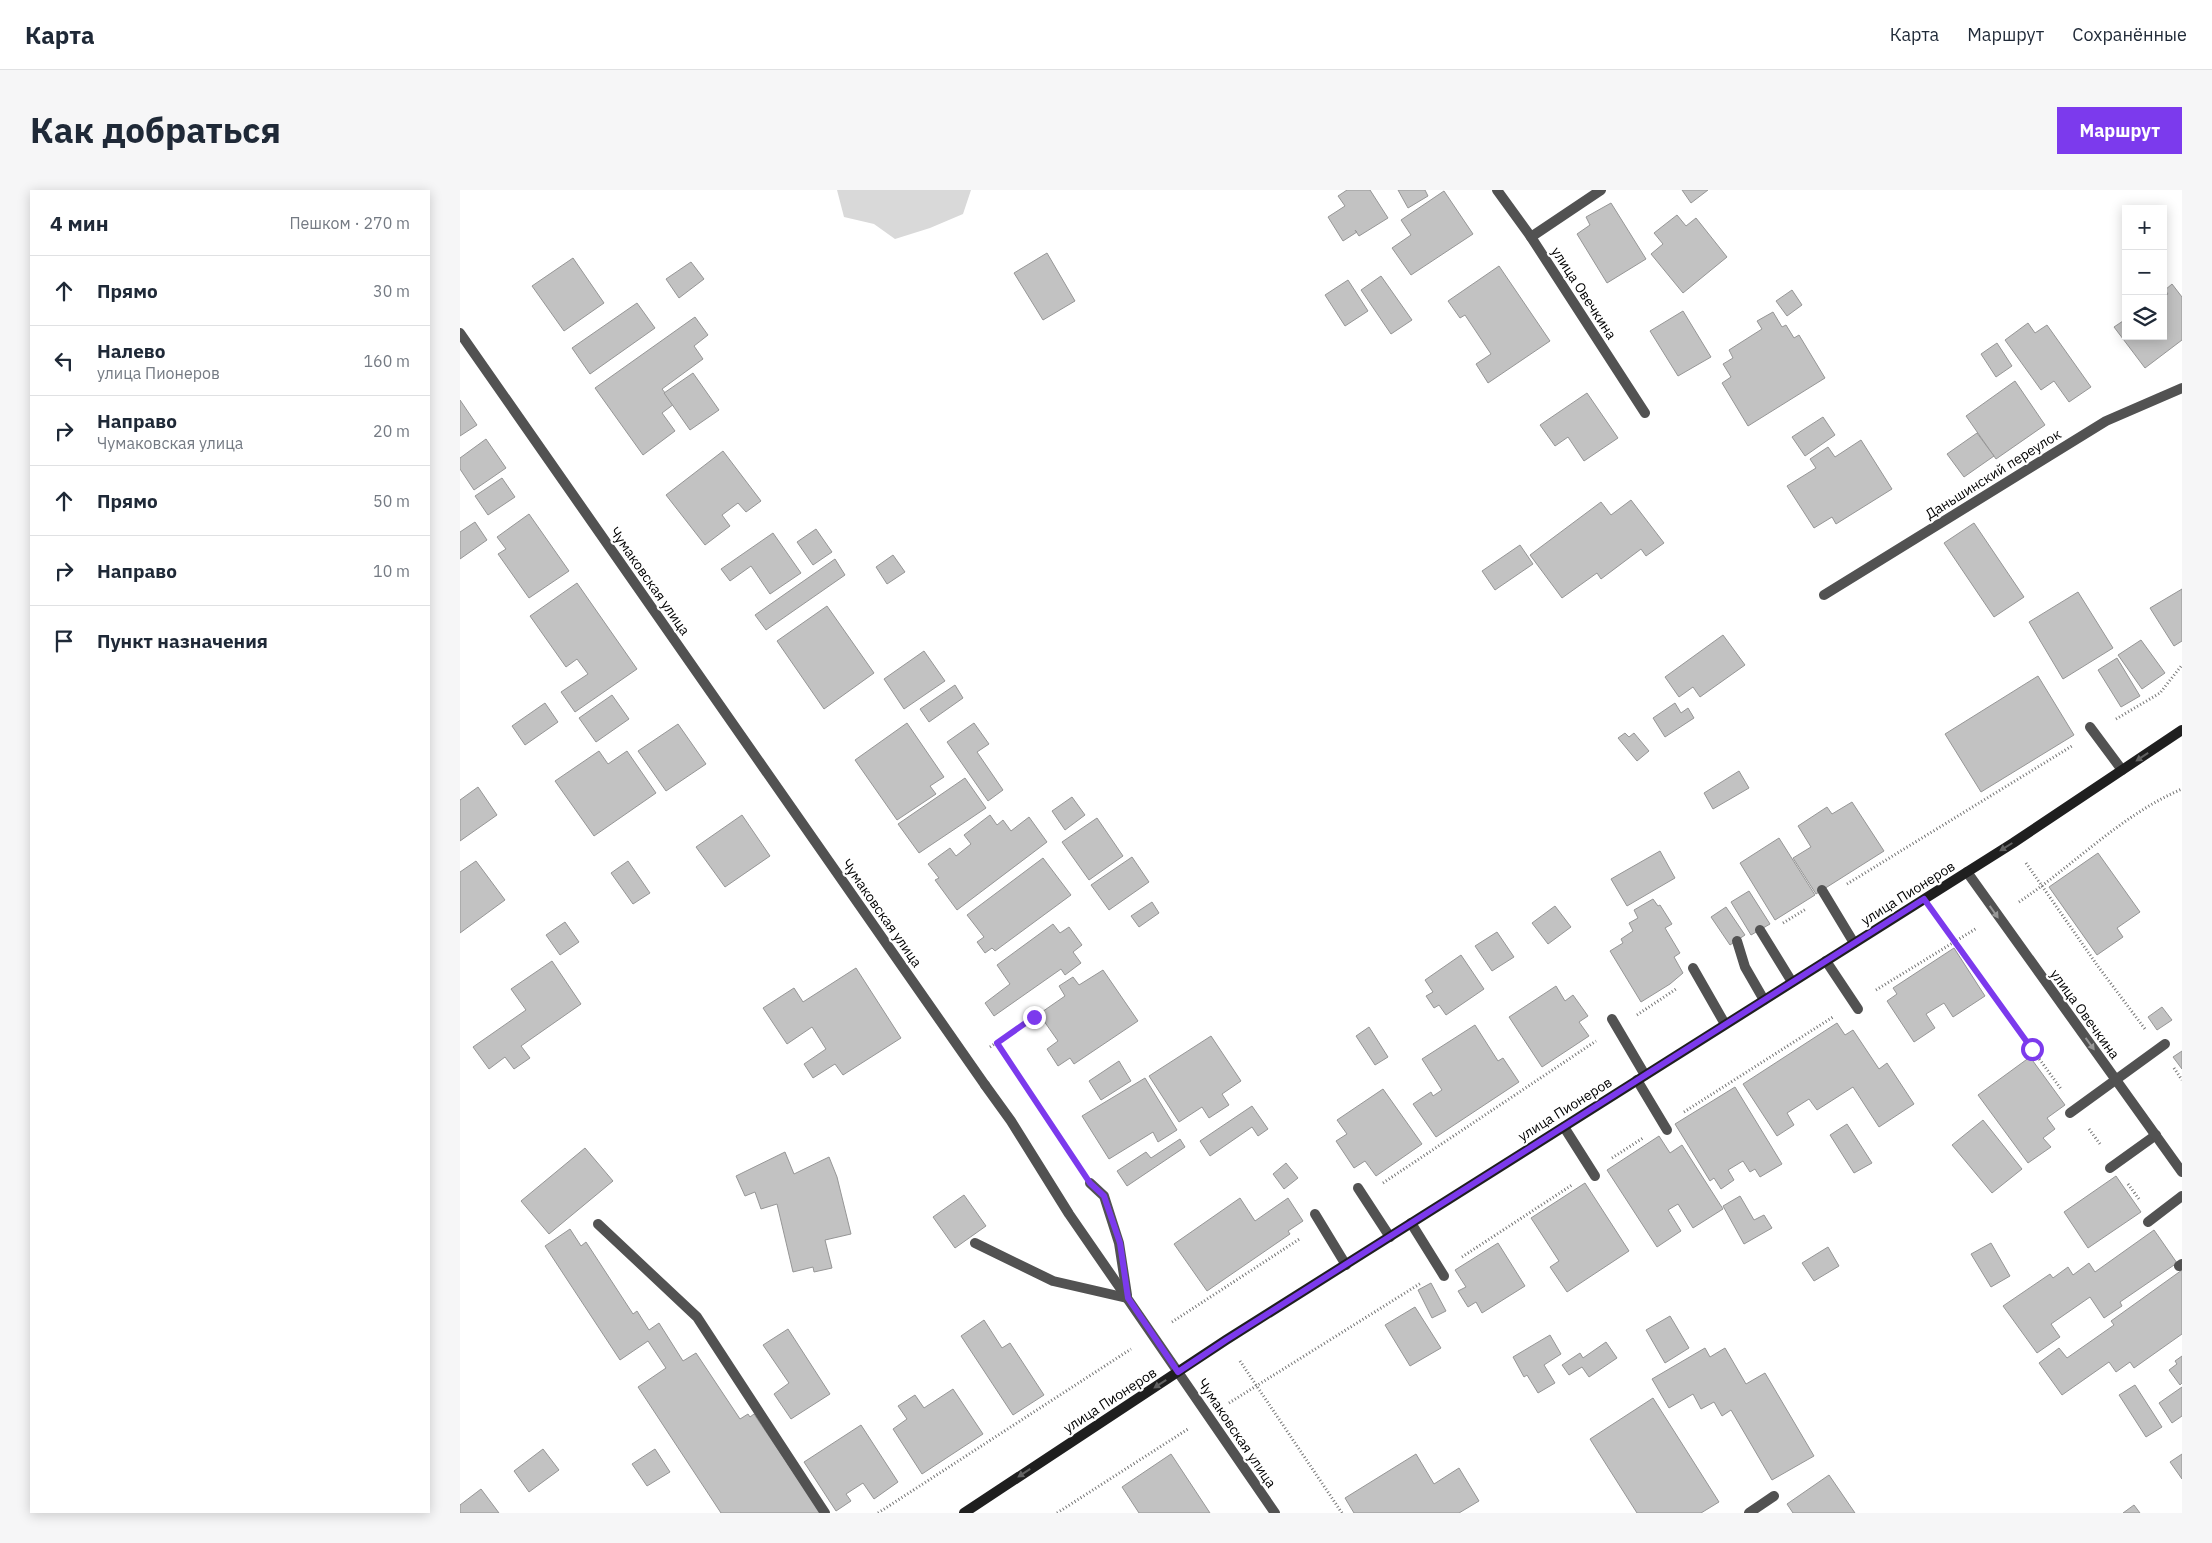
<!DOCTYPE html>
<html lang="ru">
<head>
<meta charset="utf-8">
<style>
	:root { --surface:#fff; --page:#f6f6f7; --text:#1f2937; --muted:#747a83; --line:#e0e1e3; --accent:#7c3aed }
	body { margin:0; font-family:"IBM Plex Sans",sans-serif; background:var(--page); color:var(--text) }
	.controls { position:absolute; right:15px; top:15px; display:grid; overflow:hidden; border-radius:0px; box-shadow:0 2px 12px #0003 }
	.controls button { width:45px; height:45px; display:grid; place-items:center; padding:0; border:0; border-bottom:1px solid var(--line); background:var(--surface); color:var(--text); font:25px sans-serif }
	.stop { position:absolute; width:15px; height:15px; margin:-11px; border:4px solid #7c3aed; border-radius:50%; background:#fff }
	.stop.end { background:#7c3aed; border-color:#fff; box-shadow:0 1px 5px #0008 }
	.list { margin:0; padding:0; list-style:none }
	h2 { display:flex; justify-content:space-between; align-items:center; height:65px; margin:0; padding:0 20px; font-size:21px }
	h2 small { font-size:16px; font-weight:400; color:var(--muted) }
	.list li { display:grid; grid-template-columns:32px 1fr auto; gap:15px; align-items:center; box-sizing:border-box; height:70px; padding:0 20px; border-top:1px solid var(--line) }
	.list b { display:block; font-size:19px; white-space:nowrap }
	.list p { margin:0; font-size:16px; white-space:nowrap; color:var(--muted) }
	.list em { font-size:16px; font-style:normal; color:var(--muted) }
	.icon { flex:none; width:28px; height:28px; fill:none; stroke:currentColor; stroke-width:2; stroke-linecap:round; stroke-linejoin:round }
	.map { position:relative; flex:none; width:1722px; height:1323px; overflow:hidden; border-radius:0px }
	header { display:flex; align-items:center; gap:30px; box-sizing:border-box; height:70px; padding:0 25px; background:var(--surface); border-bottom:1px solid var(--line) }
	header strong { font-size:24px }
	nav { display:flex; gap:28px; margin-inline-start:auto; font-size:18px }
	.intro { display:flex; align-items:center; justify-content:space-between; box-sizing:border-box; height:120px; padding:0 30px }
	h1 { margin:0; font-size:35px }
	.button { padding:12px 22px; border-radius:0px; background:var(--accent); color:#fff; font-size:18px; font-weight:700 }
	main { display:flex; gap:30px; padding:0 30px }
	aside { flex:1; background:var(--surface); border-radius:0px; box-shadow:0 2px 12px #0003 }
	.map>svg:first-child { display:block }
	.green { fill:#d9d9d9 }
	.building { fill:#c2c2c2; stroke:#969696 }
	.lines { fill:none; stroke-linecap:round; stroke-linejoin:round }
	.path { stroke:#747474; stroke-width:3; stroke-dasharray:1 2.5; stroke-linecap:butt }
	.lane { stroke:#525252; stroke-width:10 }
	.street { stroke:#525252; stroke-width:10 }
	.secondary { stroke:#1f1f1f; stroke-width:10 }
	.oneway { fill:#626262 }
	.oneway2 { fill:#979797 }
	.route { stroke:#7c3aed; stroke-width:6 }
	.labels { text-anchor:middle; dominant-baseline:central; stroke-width:4.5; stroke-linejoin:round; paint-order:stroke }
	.street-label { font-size:14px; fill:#000; stroke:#fff }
</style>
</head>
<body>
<header>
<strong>Карта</strong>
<nav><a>Карта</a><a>Маршрут</a><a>Сохранённые</a></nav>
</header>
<div class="intro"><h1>Как добраться</h1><a class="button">Маршрут</a></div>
<main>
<aside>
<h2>4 мин<small>Пешком · 270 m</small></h2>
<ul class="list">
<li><svg class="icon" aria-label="ahead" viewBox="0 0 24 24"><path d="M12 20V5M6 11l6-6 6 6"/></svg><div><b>Прямо</b></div><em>30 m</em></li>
<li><svg class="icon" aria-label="left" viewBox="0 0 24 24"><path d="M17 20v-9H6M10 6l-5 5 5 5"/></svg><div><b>Налево</b><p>улица Пионеров</p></div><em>160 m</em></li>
<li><svg class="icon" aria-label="right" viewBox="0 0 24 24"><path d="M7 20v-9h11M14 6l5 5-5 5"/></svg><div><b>Направо</b><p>Чумаковская улица</p></div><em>20 m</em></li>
<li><svg class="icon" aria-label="ahead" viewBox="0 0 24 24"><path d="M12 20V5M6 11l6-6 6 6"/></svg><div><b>Прямо</b></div><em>50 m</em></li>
<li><svg class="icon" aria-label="right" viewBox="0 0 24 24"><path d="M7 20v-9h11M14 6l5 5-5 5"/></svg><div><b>Направо</b></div><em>10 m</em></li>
<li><svg class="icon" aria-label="arrive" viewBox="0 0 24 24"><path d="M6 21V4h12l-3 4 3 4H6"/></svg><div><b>Пункт назначения</b></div></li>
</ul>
</aside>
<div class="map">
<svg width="1722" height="1323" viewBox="0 0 1722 1323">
	<rect width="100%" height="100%" fill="#fff"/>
	<path class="green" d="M377 0H511L503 24 470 38 435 49 414 34 384 27Z"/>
	<g class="building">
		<path d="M887 0H910L928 28 899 46 895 40 897 42 883 51 868 27 885 16 878 6Z"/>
		<path d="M938 0H965L968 6 948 18Z"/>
		<path d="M1222 0H1248L1231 13Z"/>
		<path d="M984 1 1013 44 951 85 932 58 951 45 941 30Z"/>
		<path d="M1151 13 1186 69 1147 93 1117 44 1130 35 1126 27Z"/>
		<path d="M1217 25 1226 36 1236 28 1267 67 1223 103 1191 64 1203 54 1194 43Z"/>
		<path d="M587 63 615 111 583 130 554 83Z"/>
		<path d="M113 68 144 113 104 141 72 96Z"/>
		<path d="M231 72 244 89 219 108 206 89Z"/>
		<path d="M1039 76 1090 151 1028 193 1016 174 1031 164 1005 125 1000 128 988 111Z"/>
		<path d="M921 86 952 130 931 144 901 100Z"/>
		<path d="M888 90 908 121 885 136 865 105Z"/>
		<path d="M1712 94 1722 107V150L1685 178 1654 137 1666 129V146H1703V107L1708 104 1705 100Z"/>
		<path d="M1332 100 1342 115 1327 126 1316 111Z"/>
		<path d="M177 113 195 138 130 184 112 158Z"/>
		<path d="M1223 121 1251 167 1218 186 1190 141Z"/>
		<path d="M1313 122 1322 137 1326 135 1334 148 1339 145 1365 188 1288 236 1262 193 1271 187 1263 174 1273 168 1269 160 1302 139 1297 131Z"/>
		<path d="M235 127 248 145 234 156 243 169 202 199 214 214 202 223 215 241 183 265 135 198Z"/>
		<path d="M1568 133 1575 143 1587 135 1631 197 1609 212 1594 191 1581 200 1545 150Z"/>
		<path d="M1537 153 1552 176 1536 187 1521 164Z"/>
		<path d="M233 183 259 220 230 240 204 203Z"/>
		<path d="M1555 191 1585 235 1536 269 1506 226Z"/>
		<path d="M1127 203 1158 248 1124 271 1108 247 1095 256 1080 235Z"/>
		<path d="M0 210 17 235 0 246Z"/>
		<path d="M1363 227 1375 245 1345 266 1332 247Z"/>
		<path d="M1517 243 1534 266 1504 287 1487 264Z"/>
		<path d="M26 249 46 278 14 300 0 279V268Z"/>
		<path d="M1401 250 1432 299 1376 334 1372 327 1354 338 1327 296 1356 278 1350 269 1368 257 1375 267Z"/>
		<path d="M263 261 301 311 286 322 278 313 262 325 270 336 245 355 206 305Z"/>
		<path d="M42 288 55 307 28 325 15 306Z"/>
		<path d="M1171 310 1204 353 1186 366 1181 359 1141 389 1137 383 1102 408 1070 365 1141 312 1151 325Z"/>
		<path d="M69 324 109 381 69 408 38 364 46 359 37 347Z"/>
		<path d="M15 332 27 350 0 369V342Z"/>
		<path d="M1514 333 1564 407 1534 427 1484 353Z"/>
		<path d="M356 339 372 362 353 375 337 352Z"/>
		<path d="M313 343 341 383 310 404 291 376 270 391 261 379Z"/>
		<path d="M1060 355 1073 374 1035 400 1022 381Z"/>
		<path d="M433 365 445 382 427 394 416 377Z"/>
		<path d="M375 369 385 385 306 440 295 425Z"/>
		<path d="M117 393 177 479 115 522 101 502 128 484 117 469 106 477 70 426Z"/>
		<path d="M1722 399V451L1714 456 1690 418Z"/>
		<path d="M1618 402 1653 458 1603 489 1569 432Z"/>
		<path d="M367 416 414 483 364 519 317 451Z"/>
		<path d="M1263 445 1285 475 1240 507 1233 497 1219 507 1205 487Z"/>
		<path d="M1681 450 1705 483 1682 499 1658 465Z"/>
		<path d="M464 461 485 491 444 519 424 489Z"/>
		<path d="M1657 468 1680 506 1661 517 1638 480Z"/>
		<path d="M1578 486 1614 545 1521 602 1485 544Z"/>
		<path d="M495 495 503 508 469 532 460 519Z"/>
		<path d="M152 505 169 529 136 552 119 528Z"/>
		<path d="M85 513 98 532 65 555 52 536Z"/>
		<path d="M1215 513 1221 523 1228 518 1234 528 1205 547 1193 528Z"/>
		<path d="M447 533 484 587 470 596 476 604 437 630 395 570Z"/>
		<path d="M514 533 529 554 517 562 543 600 528 611 487 552Z"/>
		<path d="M218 534 246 574 206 601 178 561Z"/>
		<path d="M1165 543 1169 547 1174 543 1189 561 1177 571 1158 548Z"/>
		<path d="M139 561 148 574 167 561 196 603 134 646 95 591Z"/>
		<path d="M1279 581 1289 598 1253 619 1244 603Z"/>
		<path d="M505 588 526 618 459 663 438 634Z"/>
		<path d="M18 597 37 625 0 651V610Z"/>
		<path d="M612 607 625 625 605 640 592 621Z"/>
		<path d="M1392 612 1424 661 1356 704 1333 668 1351 657 1338 636 1367 617 1372 624Z"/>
		<path d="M282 625 310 666 265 697 236 657Z"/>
		<path d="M530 625 537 635 543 630 551 641 569 627 587 652 497 720 475 690 479 688 468 674 490 658 496 666 511 654 504 645Z"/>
		<path d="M637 628 663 666 629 690 602 652Z"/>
		<path d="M1319 648 1355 705 1315 730 1280 673Z"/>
		<path d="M1200 661 1215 688 1167 716 1151 689Z"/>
		<path d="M1638 663 1680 722 1657 738 1663 747 1637 765 1589 697Z"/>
		<path d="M672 667 689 692 649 720 631 695Z"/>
		<path d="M583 668 611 705 535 761 532 758 525 763 517 752 524 747 507 725Z"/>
		<path d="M16 671 45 710 0 743V682Z"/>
		<path d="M168 671 190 703 173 714 151 683Z"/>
		<path d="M1289 701 1310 734 1291 745 1271 712Z"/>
		<path d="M1193 709 1198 716 1200 715 1212 734 1205 738 1220 763 1214 767 1223 783 1210 794 1181 812 1150 761 1163 753 1161 749 1173 741 1169 733 1178 728 1174 720Z"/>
		<path d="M692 712 699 723 679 737 671 726Z"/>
		<path d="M1095 716 1111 737 1088 754 1072 733Z"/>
		<path d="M1266 717 1285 745 1270 755 1251 727Z"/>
		<path d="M105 732 119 752 100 765 86 745Z"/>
		<path d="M593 734 600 743 609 737 622 755 613 762 621 773 605 785 601 779 534 826 525 813 550 794 537 775Z"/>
		<path d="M1037 742 1054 767 1032 781 1015 756Z"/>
		<path d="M1494 758 1525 806 1493 827 1484 813 1466 824 1475 838 1454 852 1427 811 1437 804 1433 798Z"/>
		<path d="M1001 765 1024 799 986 825 979 815 974 818 966 806 973 802 965 790Z"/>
		<path d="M92 771 121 814 61 856 70 868 54 879 45 867 29 879 13 857 66 820 51 799Z"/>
		<path d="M396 778 441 848 383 885 375 874 353 888 344 874 366 859 352 837 327 854 303 818 334 798 343 812Z"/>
		<path d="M643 780 678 831 614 874 610 868 598 876 587 859 598 851 579 824 605 806 599 796 613 787 619 795Z"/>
		<path d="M1096 796 1105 811 1113 805 1128 826 1119 832 1129 846 1082 877 1049 827Z"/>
		<path d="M1702 817 1712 830 1697 840 1688 827Z"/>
		<path d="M1377 833 1385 845 1393 840 1419 879 1427 873 1454 914 1419 937 1393 897 1357 920 1349 909 1327 923 1334 935 1317 946 1283 894Z"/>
		<path d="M1015 835 1038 871 1043 868 1059 892 976 947 953 914 971 902 973 906 982 900 962 869Z"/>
		<path d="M909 837 928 867 915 875 896 846Z"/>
		<path d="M751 846 781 891 762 904 769 915 749 928 742 917 719 932 689 886Z"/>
		<path d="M1722 861V879L1713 867Z"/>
		<path d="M1570 867 1605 915 1587 928 1595 939 1583 948 1591 957 1568 973 1518 905Z"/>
		<path d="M659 871 671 891 641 910 629 891Z"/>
		<path d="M685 888 717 940 698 952 693 942 649 969 622 926Z"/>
		<path d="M1275 897 1322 974 1300 987 1295 979 1290 982 1283 971 1268 980 1274 990 1261 999 1254 988 1250 991 1215 934Z"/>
		<path d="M923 899 962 954 916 986 905 971 894 978 876 951 887 944 877 930Z"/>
		<path d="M792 916 808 939 798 946 792 937 750 966 740 951Z"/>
		<path d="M1523 930 1562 979 1532 1003 1492 955Z"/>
		<path d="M1387 934 1412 973 1394 983 1370 945Z"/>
		<path d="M1199 946 1210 963 1222 955 1263 1019 1233 1038 1218 1014 1208 1020 1221 1041 1197 1057 1147 980Z"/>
		<path d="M720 949 725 957 667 996 657 981 686 962 691 968Z"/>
		<path d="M125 958 153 991 89 1044 61 1011Z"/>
		<path d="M325 962 334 984 369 967 377 987 391 1044 365 1050 372 1078 354 1082 353 1077 333 1082 317 1014 301 1019 295 1002 285 1006 276 986Z"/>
		<path d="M826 973 838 988 824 999 813 984Z"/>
		<path d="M1656 986 1681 1022 1628 1058 1604 1022Z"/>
		<path d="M1125 993 1169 1061 1107 1102 1090 1077 1099 1071 1071 1028Z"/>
		<path d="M504 1005 526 1036 495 1058 473 1027Z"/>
		<path d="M1280 1006 1294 1030 1304 1025 1312 1038 1284 1054 1263 1016Z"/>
		<path d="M780 1008 795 1031 828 1008 843 1031 828 1041 830 1044 747 1101 714 1054Z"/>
		<path d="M110 1039 121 1056 126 1052 173 1124 177 1121 189 1140 199 1133 223 1171 236 1163 280 1229 288 1224 290 1227 294 1224 361 1323H261L178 1197 206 1178 188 1151 160 1170 85 1056Z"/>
		<path d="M1694 1040 1717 1073 1660 1112 1662 1116 1644 1128 1630 1107 1591 1134 1600 1147 1577 1163 1543 1116 1590 1084 1593 1088 1608 1077 1613 1085 1629 1073 1635 1082Z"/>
		<path d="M1038 1053 1065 1096 1022 1123 1016 1112 1008 1117 998 1101 1006 1097 995 1080Z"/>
		<path d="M1531 1053 1550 1086 1531 1097 1511 1064Z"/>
		<path d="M1368 1057 1379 1076 1354 1091 1342 1073Z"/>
		<path d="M1722 1080V1144L1674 1178 1670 1172 1656 1182 1649 1172 1602 1205 1579 1173 1599 1158 1607 1168 1654 1135 1651 1131Z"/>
		<path d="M971 1093 986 1121 972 1128 958 1100Z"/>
		<path d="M955 1117 981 1158 950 1176 925 1135Z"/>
		<path d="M1210 1126 1229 1158 1205 1173 1186 1140Z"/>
		<path d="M524 1130 542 1158 550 1153 584 1205 553 1225 501 1146Z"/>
		<path d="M328 1139 370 1204 331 1229 314 1204 329 1193 303 1155Z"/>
		<path d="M1090 1145 1101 1164 1084 1175 1095 1193 1078 1203 1067 1185 1064 1187 1053 1167Z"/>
		<path d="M1146 1152 1157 1168 1129 1187 1122 1177 1109 1185 1102 1175 1120 1163 1123 1168Z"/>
		<path d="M1245 1158 1250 1167 1265 1158 1286 1194 1305 1183 1354 1266 1312 1290 1271 1220 1262 1226 1254 1212 1241 1219 1233 1204 1209 1218 1192 1189Z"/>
		<path d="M1722 1166V1193L1720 1195 1709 1180 1717 1174 1715 1171Z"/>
		<path d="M1675 1195 1702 1237 1686 1247 1659 1205Z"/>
		<path d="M1722 1197V1226L1712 1233 1699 1213Z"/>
		<path d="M493 1199 523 1244 462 1284 433 1239 447 1229 438 1216 455 1205 464 1218Z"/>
		<path d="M1193 1208 1259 1312 1241 1323H1177L1130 1249Z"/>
		<path d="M401 1235 438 1292 414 1309 403 1293 386 1304 391 1311 376 1321 344 1272Z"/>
		<path d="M83 1259 99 1280 69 1302 54 1281Z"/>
		<path d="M195 1259 210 1282 187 1296 172 1274Z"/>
		<path d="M711 1264 750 1323H679L662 1297Z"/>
		<path d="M956 1264 974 1294 999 1278 1019 1311 999 1323H894L885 1308Z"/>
		<path d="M1722 1264V1289L1710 1272Z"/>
		<path d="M1369 1285 1395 1323H1333L1327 1314Z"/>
		<path d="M21 1299 39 1323H0V1315Z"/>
		<path d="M1674 1315 1680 1323H1663Z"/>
	</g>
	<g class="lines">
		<g class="path">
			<path d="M1656 529 1700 503 1722 475"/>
			<path d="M1566 673 1637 775 1685 839"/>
			<path d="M1387 694 1612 556"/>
			<path d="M1559 712C1613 676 1661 625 1722 599"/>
			<path d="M1479 730 1601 899"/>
			<path d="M1323 733 1346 719"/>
			<path d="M1416 800 1517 738"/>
			<path d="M1177 825 1216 799"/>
			<path d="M537 853 616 973"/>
			<path d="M530 857 574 827"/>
			<path d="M1714 878 1722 890"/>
			<path d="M1224 922 1373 827"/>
			<path d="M1629 939 1640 954"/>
			<path d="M1152 968 1183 948"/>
			<path d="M923 993 1136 851"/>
			<path d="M1668 994 1679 1009"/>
			<path d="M1002 1067 1112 995"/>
			<path d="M712 1132 841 1048"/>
			<path d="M780 1171 882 1323"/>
			<path d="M769 1213 961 1093"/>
			<path d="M418 1323 671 1159"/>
			<path d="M597 1323 728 1239"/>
		</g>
		<g class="lane">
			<path d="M1630 537 1662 580"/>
			<path d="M1362 700 1394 753"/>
			<path d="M1300 740 1332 792"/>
			<path d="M1277 751 1285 777 1304 810"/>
			<path d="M1366 771 1398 819"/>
			<path d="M1233 778 1265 834"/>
			<path d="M1152 829 1185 885"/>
			<path d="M1177 890 1207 940"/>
			<path d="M525 895 551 931 609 1024 667 1108"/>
			<path d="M1610 923 1705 854"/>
			<path d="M1104 937 1135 986"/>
			<path d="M1650 978 1696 945"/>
			<path d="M630 993 644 1006 659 1053 667 1105"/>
			<path d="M898 998 930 1047"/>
			<path d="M855 1024 886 1075"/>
			<path d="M1688 1032 1722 1006"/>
			<path d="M951 1033 984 1086"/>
			<path d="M138 1034 237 1127 365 1323"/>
			<path d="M515 1053 593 1091 667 1108"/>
			<path d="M1719 1076 1722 1074"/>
			<path d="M1289 1323 1314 1306"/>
		</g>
		<g class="street">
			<path d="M1037 0 1071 47 1185 223"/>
			<path d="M1071 47 1141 0"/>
			<path d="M0 143 525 895"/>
			<path d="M1364 405 1646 231 1722 198"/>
			<path d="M1507 682 1722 982"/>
			<path d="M667 1108 815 1323"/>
		</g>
		<path class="secondary" d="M504 1323 766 1150 1553 653 1722 540"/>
	</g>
	<defs><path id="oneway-solid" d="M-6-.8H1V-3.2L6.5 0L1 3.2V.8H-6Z" transform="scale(1.25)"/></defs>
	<g class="oneway">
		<use href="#oneway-solid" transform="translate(1682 567) rotate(146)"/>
		<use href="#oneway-solid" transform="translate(1546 657) rotate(148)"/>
		<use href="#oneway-solid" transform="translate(700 1194) rotate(147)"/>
		<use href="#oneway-solid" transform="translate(564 1283) rotate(147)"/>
	</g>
	<g class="oneway2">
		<use href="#oneway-solid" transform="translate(1534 722) rotate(55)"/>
		<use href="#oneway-solid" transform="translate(1630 854) rotate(54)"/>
	</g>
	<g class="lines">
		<path class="route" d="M574 827 537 853 630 993 644 1006 660 1053 668 1108 718 1182 766 1150 1464 709 1572 859"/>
	</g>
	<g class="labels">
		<g class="street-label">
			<text transform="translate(1124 103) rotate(57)">улица Овечкина</text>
			<text transform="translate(1533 284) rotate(-32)">Даньшинский переулок</text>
			<text transform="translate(190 391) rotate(55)">Чумаковская улица</text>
			<text transform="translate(1448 703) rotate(-32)">улица Пионеров</text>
			<text transform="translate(422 723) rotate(55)">Чумаковская улица</text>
			<text transform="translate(1625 824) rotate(54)">улица Овечкина</text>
			<text transform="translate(1105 919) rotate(-32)">улица Пионеров</text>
			<text transform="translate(650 1210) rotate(-33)">улица Пионеров</text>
			<text transform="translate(777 1243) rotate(56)">Чумаковская улица</text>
		</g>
	</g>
</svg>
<div class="controls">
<button>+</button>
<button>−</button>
<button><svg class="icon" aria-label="layers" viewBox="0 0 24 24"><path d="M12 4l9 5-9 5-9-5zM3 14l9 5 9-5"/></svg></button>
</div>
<div class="stop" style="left:1572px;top:859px"></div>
<div class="stop end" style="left:574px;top:827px"></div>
</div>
</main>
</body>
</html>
